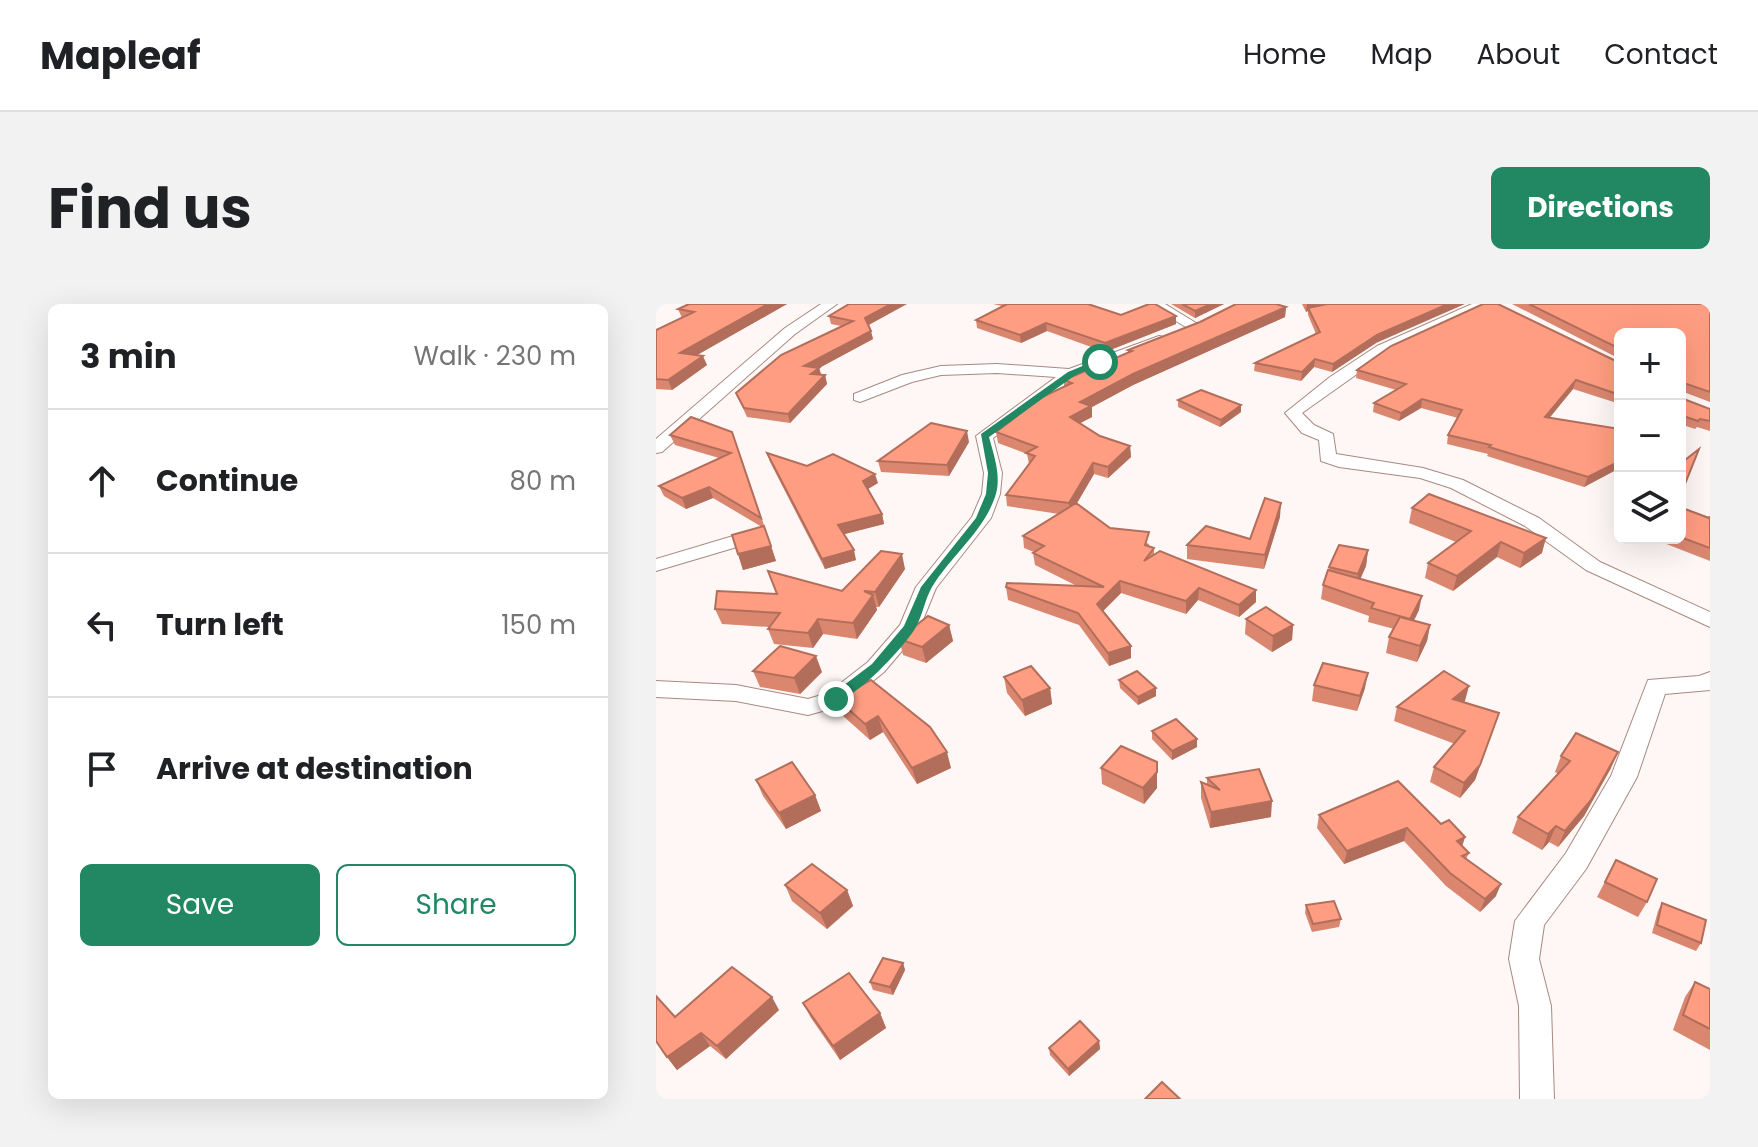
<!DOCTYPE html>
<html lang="en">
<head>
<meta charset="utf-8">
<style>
	:root { --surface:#fff; --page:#f2f2f2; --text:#202124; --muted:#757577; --line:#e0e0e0; --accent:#218863 }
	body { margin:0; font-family:Poppins,sans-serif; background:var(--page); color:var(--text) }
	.controls { position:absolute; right:24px; top:24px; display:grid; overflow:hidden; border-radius:12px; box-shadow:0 8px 32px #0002 }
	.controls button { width:72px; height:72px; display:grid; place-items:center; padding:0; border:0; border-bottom:2px solid var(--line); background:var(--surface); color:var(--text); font:40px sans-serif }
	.stop { position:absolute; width:24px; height:24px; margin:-18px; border:6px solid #218863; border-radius:50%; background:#fff }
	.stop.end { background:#218863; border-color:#fff; box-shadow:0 2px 8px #0008 }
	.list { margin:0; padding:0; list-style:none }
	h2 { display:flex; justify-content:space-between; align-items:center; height:104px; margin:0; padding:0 32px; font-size:34px }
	h2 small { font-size:26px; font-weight:400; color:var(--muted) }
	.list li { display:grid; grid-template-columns:52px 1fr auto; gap:24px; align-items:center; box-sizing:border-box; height:144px; padding:0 32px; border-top:2px solid var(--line) }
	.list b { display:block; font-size:30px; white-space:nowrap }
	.list em { font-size:26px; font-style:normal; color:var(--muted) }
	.actions { display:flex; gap:16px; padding:24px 32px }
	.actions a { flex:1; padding:18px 0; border:2px solid var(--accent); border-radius:12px; text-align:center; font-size:28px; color:var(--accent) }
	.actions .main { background:var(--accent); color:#fff }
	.icon { flex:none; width:44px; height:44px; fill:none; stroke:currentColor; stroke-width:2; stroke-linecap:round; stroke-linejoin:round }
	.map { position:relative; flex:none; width:1054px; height:795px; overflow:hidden; border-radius:12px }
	header { display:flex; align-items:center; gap:48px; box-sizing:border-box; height:112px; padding:0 40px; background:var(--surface); border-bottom:2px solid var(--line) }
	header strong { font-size:38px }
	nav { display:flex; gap:44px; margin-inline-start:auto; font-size:28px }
	.intro { display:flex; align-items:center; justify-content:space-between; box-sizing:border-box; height:192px; padding:0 48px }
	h1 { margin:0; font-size:56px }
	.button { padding:20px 36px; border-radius:12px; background:var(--accent); color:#fff; font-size:28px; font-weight:700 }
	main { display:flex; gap:48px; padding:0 48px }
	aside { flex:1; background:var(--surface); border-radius:12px; box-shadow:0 8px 32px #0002 }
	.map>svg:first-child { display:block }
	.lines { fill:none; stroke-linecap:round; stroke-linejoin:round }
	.minor-casing { stroke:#a98980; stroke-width:2 }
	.minor { fill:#fff; fill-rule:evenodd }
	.wall { fill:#db8770 }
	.shaded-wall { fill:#b26e5b }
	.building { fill:#ff9d82; stroke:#b26e5b; stroke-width:2 }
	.route { fill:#218863 }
</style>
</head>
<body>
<header>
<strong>Mapleaf</strong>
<nav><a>Home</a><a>Map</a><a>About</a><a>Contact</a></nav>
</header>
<div class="intro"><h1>Find us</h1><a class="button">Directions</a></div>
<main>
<aside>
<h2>3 min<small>Walk · 230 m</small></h2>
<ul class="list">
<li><svg class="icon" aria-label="ahead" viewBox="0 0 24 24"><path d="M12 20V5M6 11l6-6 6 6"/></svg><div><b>Continue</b></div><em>80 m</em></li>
<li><svg class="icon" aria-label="left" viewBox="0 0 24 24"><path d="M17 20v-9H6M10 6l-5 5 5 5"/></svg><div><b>Turn left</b></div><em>150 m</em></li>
<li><svg class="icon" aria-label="arrive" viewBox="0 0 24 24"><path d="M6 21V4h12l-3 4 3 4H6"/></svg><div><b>Arrive at destination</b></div></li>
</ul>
<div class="actions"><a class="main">Save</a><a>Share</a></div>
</aside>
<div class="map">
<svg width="1054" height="795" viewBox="0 0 1054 795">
	<rect width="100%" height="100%" fill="#fef7f5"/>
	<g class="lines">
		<defs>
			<g id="minor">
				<path d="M165 0H181L139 30 6 148 0 149V135L129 24Z"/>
				<path d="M492 0H509L545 22 533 25Z"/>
				<path d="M816 0H834L732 48 646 109 658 121 677 130 680 150 767 164 807 176 883 214 944 258 1054 308V323L930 266 869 222 795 184 764 174 683 163 665 157 663 136 646 129 629 109 674 73 721 42Z"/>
				<path d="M503 32 508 33V39L420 73 337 134 346 169 344 190 335 214 280 284 262 328 228 368 188 401 152 411 80 397 0 393V377L80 381 152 395 172 389 212 358 244 321 260 283 316 213 326 190 328 169 320 132 400 73 341 69 285 71 256 78 204 98 198 96V90L246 71 285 62 341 60 413 65Z"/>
				<path d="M94 227 101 229 104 233 101 237 0 267V255Z"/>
				<path d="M1054 368V386L1009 390 981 473 930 565 888 621 883 655 895 702 898 795H864L863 702 853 655 859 617 910 549 955 472 992 376 1043 372Z"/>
			</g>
		</defs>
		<use href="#minor" class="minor-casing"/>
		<use href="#minor" class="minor"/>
	</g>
	<g class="wall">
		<path d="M33 0H131L41 51 51 61 16 86 0 85V26L26 14 22 5Z"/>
		<path d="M193 0 212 21 217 35 163 64 165 71H169L171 80 134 119 91 113 80 89 185 22 175 20 173 12Z"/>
		<path d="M337 0H432L465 11 520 12V20L449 48 391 27 365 39 321 24 320 16 346 2Z"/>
		<path d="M515 0H568L539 14Z"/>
		<path d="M646 0H666L664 1 720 39 676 68 658 63 645 77 598 67 599 59 660 30 652 11V7L650 8Z"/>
		<path d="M856 0H1054V98L1025 87V94L1054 105V127L1041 123 1039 125 1024 120V30H964V55Z"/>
		<path d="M630 3 629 13 477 81 436 103V113L424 119 444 132 474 142 475 153 452 174 438 170 421 199 454 224 493 240V242L498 244V251L600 298 583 313 542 296 530 310 465 289 447 307 475 354 453 362 423 321 352 296 350 283 421 282 379 261 377 249 378 248 368 244 367 232 403 210 351 202 350 191 373 160 371 150 342 139 340 128 408 83V76L472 49V46Z"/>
		<path d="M964 59V100L917 85 893 114 964 125V160L958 167 928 183 831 152 832 150 791 140 792 131 802 114 765 104 743 117 717 108 718 99 740 86 700 74 701 66Z"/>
		<path d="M522 96 585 108 564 123 522 103Z"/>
		<path d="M14 131 80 138 120 257 87 266 82 250 106 223 57 194 30 205 8 192 3 182 63 154 19 141Z"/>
		<path d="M313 138 293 172 225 168 222 157Z"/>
		<path d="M111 149 151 162 222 179 212 185 226 210 228 220 188 230 200 256 169 265 114 158Z"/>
		<path d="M756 204 886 249 864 264 841 253 797 287 769 274 772 259 800 238 753 219Z"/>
		<path d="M1024 209 1054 213V257L1000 236V234H1024Z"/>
		<path d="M624 213 608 265 531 255V241L594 235Z"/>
		<path d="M712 246 710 262 704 275 763 306 758 317 774 321 771 337 761 358 730 349 733 333 738 325 712 318 713 312 665 295 667 281 673 263Z"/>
		<path d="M249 265 223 303H220L221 306 201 335 167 330 157 344 118 340 112 325 113 323 66 320 59 305 186 287Z"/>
		<path d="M590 315 637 321 636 336 616 348 589 330Z"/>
		<path d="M293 321 297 337 270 359 247 351 243 335Z"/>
		<path d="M97 367 166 368 144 390 104 383Z"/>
		<path d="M348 373 394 384 396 400 369 412 351 389Z"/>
		<path d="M463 376 500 392 482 401 464 384Z"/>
		<path d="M658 381 709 384 701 407 656 397Z"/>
		<path d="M181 395 274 423 295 464 261 480 227 428 214 436 186 411Z"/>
		<path d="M809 397 807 398 843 409 819 476 804 494 774 478 778 463 799 440 738 417 741 403Z"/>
		<path d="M496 427 541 435V443L516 456 496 435Z"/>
		<path d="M905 452 955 464 928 512 902 543 893 538 886 546 856 529 862 513 902 470 899 468Z"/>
		<path d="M445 464 501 484 488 500 446 480Z"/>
		<path d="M551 474 615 513 554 524 545 494V478L551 480Z"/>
		<path d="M100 476 159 491 165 507 130 525 107 492Z"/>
		<path d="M663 511 785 520 809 533 806 542 813 549 810 555 840 592 824 608 790 582 748 537 688 560 661 524Z"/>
		<path d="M960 556 991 598 982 613 941 593Z"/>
		<path d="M129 581 191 586 197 602 171 625 136 597Z"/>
		<path d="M1006 599 1045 639 1040 647 996 629 1002 607Z"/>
		<path d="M650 601 685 615 683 623 656 628 649 609Z"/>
		<path d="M247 659 249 666 237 691 217 686 214 678Z"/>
		<path d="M1039 678 1054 685V746L1017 726 1029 693Z"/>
		<path d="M147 699 224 709 230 724 184 756 155 714Z"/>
		<path d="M123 706 70 755 54 742 21 766 11 753 19 713Z"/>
		<path d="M443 737 444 745 413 772 394 751 393 744Z"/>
	</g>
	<g class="shaded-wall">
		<path d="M112 0H131L27 59 24 49Z"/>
		<path d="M235 0H251L211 22 209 14Z"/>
		<path d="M555 0H568L539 14V7Z"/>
		<path d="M651 0H666L654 6 652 4V7L650 8Z"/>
		<path d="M792 0H809L720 39 676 68 677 60 721 31Z"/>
		<path d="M630 3 629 13 477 81 436 103V113L415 124 414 113 424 98 477 70Z"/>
		<path d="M520 12V20L449 48V39Z"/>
		<path d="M390 19 391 27 365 39 364 31Z"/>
		<path d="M215 27 217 35 150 71 148 62Z"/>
		<path d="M47 52 51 61 16 86 12 76Z"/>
		<path d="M659 55 658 63 645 77 646 68Z"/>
		<path d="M163 64 166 73 155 70Z"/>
		<path d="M169 71 171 80 134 119 132 110Z"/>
		<path d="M920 76 917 85 887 122 889 113Z"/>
		<path d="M766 95 765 104 743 117 745 109Z"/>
		<path d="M585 101V108L564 123 565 116Z"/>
		<path d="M311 127 313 138 293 172 291 161Z"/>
		<path d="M474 142 475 153 452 174V163Z"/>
		<path d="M964 155V160L958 167 928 183 932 173Z"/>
		<path d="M437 159 438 170 414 211 413 199Z"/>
		<path d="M219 170 222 179 210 186 207 177Z"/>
		<path d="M53 183 57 194 30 205 26 194Z"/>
		<path d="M625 199 624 213 608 265 609 251Z"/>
		<path d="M226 210 228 220 185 231 182 221Z"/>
		<path d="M890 234 886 249 864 264 868 249Z"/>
		<path d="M845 238 841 253 797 287 801 272Z"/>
		<path d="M115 242 120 257 87 266 82 250Z"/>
		<path d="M198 246 200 256 169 265 166 255Z"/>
		<path d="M712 246 710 262 700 285 702 270Z"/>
		<path d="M246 250 249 265 223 303 219 288Z"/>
		<path d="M464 277 465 289 442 312 441 300Z"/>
		<path d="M543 284 542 296 530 310V297Z"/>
		<path d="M600 286V298L583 313V301Z"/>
		<path d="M217 291 221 306 201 335 197 319Z"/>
		<path d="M766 292 763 306 751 329 754 315Z"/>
		<path d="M162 315 167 330 157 344 152 329Z"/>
		<path d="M293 321 297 337 270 359 266 343Z"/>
		<path d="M637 321 636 336 616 348 617 332Z"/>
		<path d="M774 321 771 337 761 358 764 342Z"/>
		<path d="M475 342V354L453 362 452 349Z"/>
		<path d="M160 352 166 368 144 390 138 374Z"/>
		<path d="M712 369 709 384 701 407 704 392Z"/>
		<path d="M813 382 809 397 793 410 797 395Z"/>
		<path d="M394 384 396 400 369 412 366 396Z"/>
		<path d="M500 384V392L482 401V393Z"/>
		<path d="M843 409 819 476 804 494 808 479Z"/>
		<path d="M222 412 227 428 214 436 209 420Z"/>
		<path d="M541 435V443L516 456V447Z"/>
		<path d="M291 448 295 464 261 480 256 464Z"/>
		<path d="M962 448 955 464 928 512 902 543 909 527Z"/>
		<path d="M501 458V484L488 500 487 484Z"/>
		<path d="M159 491 165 507 130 525 123 509Z"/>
		<path d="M616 497 615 513 554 524 555 508Z"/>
		<path d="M900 522 893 538 886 546 892 530Z"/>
		<path d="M751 524 748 537 688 560 691 547Z"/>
		<path d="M809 533 805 546 801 537Z"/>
		<path d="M845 580 840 592 824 608 829 595Z"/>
		<path d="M191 586 197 602 171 625 164 609Z"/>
		<path d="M247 659 249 666 237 691 234 683Z"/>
		<path d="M116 693 123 706 70 755 61 742Z"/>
		<path d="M224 709 230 724 184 756 177 742Z"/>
		<path d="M45 729 54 742 21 766 11 753Z"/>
		<path d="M443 737 444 745 413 772 412 765Z"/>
	</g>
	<g class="building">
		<path d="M33 0H112L24 49 47 52 12 76 0 75V26L38 8 22 5Z"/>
		<path d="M193 0H235L209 14 215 27 148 62 163 64 155 70 169 71 132 110 88 104 80 89 125 51 197 17 173 12Z"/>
		<path d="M351 0H432L465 11 493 0H499L520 12 449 39 390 19 364 31 320 16Z"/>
		<path d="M526 0H555L539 7Z"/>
		<path d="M580 0H620L630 3 477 70 424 98 435 102 414 113 444 132 474 142 452 163 437 159 413 199 350 191 379 152 370 149 381 143 340 128 386 93 416 79 408 76 476 47 472 46 544 18Z"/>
		<path d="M671 0H792L721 31 677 60 659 55 646 68 599 59 664 28 652 4Z"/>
		<path d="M827 0H842L964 59V91L920 76 889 113 964 125V155L962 158 932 173 833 143 835 141 792 131 806 106 766 95 745 109 718 99 750 80 701 66 735 42Z"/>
		<path d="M873 0H1054V88L1028 79 1024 81 1025 94 1054 105V117L1044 115 1042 117 1024 111V30H964V45Z"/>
		<path d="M545 86 585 101 565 116 522 96Z"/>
		<path d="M35 113 76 128 105 214 53 183 26 194 3 182 75 149 14 131Z"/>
		<path d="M275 119 311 127 291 161 222 157Z"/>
		<path d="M1043 145 1025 190H1024V160Z"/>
		<path d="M111 149 151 162 177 150 219 170 207 177 226 210 182 221 198 246 166 255Z"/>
		<path d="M773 190 890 234 868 249 845 238 801 272 772 259 815 227 756 204Z"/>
		<path d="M609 194 625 199 609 251 531 241 550 222 594 235Z"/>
		<path d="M420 199 454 224 493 228 489 241 498 244 488 257 504 247 600 286 583 301 543 284 530 297 464 277 441 300 475 342 452 349 422 309 350 283 351 279 448 283 377 249 388 242 367 232Z"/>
		<path d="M1029 205 1053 214 1054 213V244L1024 233V209Z"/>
		<path d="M108 222 115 242 82 250 76 231Z"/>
		<path d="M683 241 712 246 702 270 673 263Z"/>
		<path d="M225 247 246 250 219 288 208 287 217 291 197 319 162 315 152 329 112 325 124 309 59 305 61 287 121 290 112 267 186 287Z"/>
		<path d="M672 266 766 292 754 315 715 304 718 299 667 281Z"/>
		<path d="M610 303 637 321 617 332 590 315Z"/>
		<path d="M272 312 293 321 266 343 243 335Z"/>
		<path d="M744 313 774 321 764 342 733 333Z"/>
		<path d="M124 342 160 352 138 374 97 367Z"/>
		<path d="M667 359 712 369 704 392 658 381Z"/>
		<path d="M375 362 394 384 366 396 348 373Z"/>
		<path d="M481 367 500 384 482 393 463 376Z"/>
		<path d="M788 367 813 382 797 395 843 409 824 461 808 479 778 463 809 427 741 403Z"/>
		<path d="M215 376 274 423 291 448 256 464 222 412 209 420 181 395Z"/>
		<path d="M520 415 541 435 516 447 496 427Z"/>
		<path d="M920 429 962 448 935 496 909 527 900 522 892 530 862 513 914 457 905 452Z"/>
		<path d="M465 442 501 458V468L487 484 445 464Z"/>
		<path d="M136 458 159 491 123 509 100 476Z"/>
		<path d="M603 465 616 497 555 508 545 478 564 486 551 474Z"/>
		<path d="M742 477 785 520 793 516 809 533 801 537 813 549 806 552 845 580 829 595 794 569 751 524 691 547 663 511Z"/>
		<path d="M960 556 1001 575 991 598 949 578Z"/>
		<path d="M156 560 191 586 164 609 129 581Z"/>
		<path d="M678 597 685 615 657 620 650 601Z"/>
		<path d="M1006 599 1050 616 1045 639 1001 621Z"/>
		<path d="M227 654 247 659 234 683 214 678Z"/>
		<path d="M76 663 116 693 61 742 45 729 11 753 0 737V692L19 713Z"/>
		<path d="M193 669 224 709 177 742 147 699Z"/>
		<path d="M1039 678 1054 685V725L1027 711Z"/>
		<path d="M424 717 443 737 412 765 393 744Z"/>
		<path d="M506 778 524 795H489Z"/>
	</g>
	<path class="route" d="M441 56 448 58 418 72 333 133C338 152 346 173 339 193 327 228 295 252 276 283 269 295 267 310 260 323 250 341 195 401 175 398V391L216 360 248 322 265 283 320 214 330 190 332 169 325 130 412 68Z"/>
</svg>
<div class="controls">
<button>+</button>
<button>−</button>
<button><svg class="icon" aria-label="layers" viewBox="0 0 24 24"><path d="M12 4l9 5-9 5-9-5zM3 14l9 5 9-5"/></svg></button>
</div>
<div class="stop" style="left:444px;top:58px"></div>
<div class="stop end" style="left:180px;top:395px"></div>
</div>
</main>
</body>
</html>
